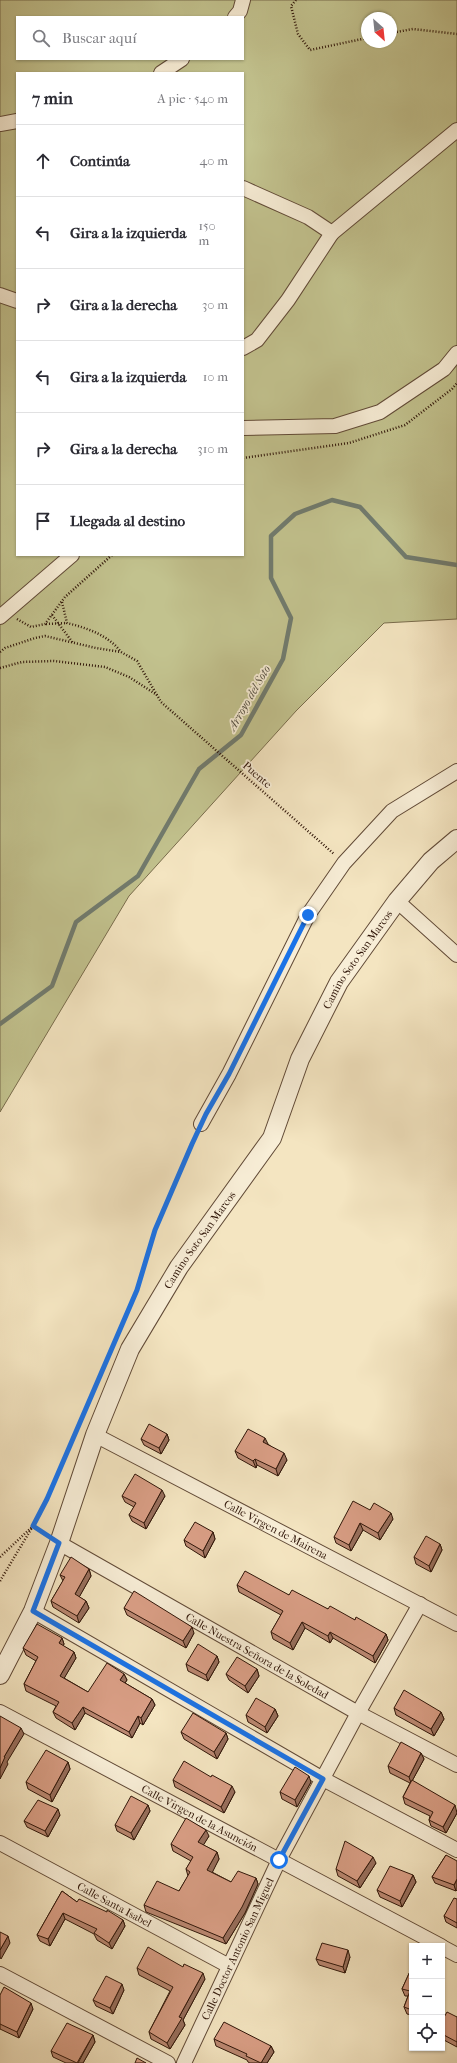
<!DOCTYPE html>
<html lang="es">
<head>
<meta charset="utf-8">
<style>
	:root { --surface:#fff; --page:#f7f7f7; --text:#2b2b33; --muted:#7c7c81; --line:#e1e1e2 }
	body { margin:0; font-family:"IM FELL French Canon",serif; background:var(--page); color:var(--text) }
	.controls { position:absolute; right:12px; bottom:12px; display:grid; overflow:hidden; border-radius:0px; box-shadow:0 1px 3px #0004 }
	.controls button { width:36px; height:36px; display:grid; place-items:center; padding:0; border:0; border-bottom:1px solid var(--line); background:var(--surface); color:var(--text); font:20px sans-serif }
	.compass { position:absolute; left:361px; top:12px; width:36px; height:36px; border-radius:50%; background:var(--surface); box-shadow:0 1px 3px #0004; rotate:153deg }
	.stop { position:absolute; width:12px; height:12px; margin:-9px; border:3px solid #1a73e8; border-radius:50%; background:#fff }
	.stop.end { background:#1a73e8; border-color:#fff; box-shadow:0 1px 4px #0008 }
	.list { margin:0; padding:0; list-style:none }
	h2 { display:flex; justify-content:space-between; align-items:center; height:52px; margin:0; padding:0 16px; font-size:17px }
	h2 small { font-size:13px; font-weight:400; color:var(--muted) }
	.list li { display:grid; grid-template-columns:26px 1fr auto; gap:12px; align-items:center; box-sizing:border-box; height:72px; padding:0 16px; border-top:1px solid var(--line) }
	.list b { display:block; font-size:15px; white-space:nowrap }
	.list em { font-size:13px; font-style:normal; color:var(--muted) }
	.icon { flex:none; width:22px; height:22px; fill:none; stroke:currentColor; stroke-width:2; stroke-linecap:round; stroke-linejoin:round }
	.map { position:relative; flex:none; width:457px; height:2063px; overflow:hidden }
	.search { position:absolute; background:var(--surface); box-shadow:0 1px 3px #0004; left:16px; top:16px; width:228px; height:44px; display:flex; align-items:center; gap:10px; box-sizing:border-box; padding:0 14px; border-radius:0px; color:var(--muted); font-size:15px }
	.panel { position:absolute; background:var(--surface); box-shadow:0 1px 3px #0004; left:16px; top:72px; width:228px; height:484px; border-radius:0px }
	.map>svg:first-child { display:block }
	.green { fill:#c2c28e; stroke:#796c4c; fill-rule:evenodd }
	.lines { fill:none; stroke-linecap:round; stroke-linejoin:round }
	.stream { stroke:#717b6e; stroke-width:4.5 }
	.minor-casing { stroke:#614a37; stroke-width:16 }
	.tertiary-casing { stroke:#614a37; stroke-width:20 }
	.path { stroke:#301609; stroke-width:2.5; stroke-dasharray:1 2; stroke-linecap:butt }
	.minor { stroke:#f8eed7; stroke-width:14 }
	.tertiary { stroke:#f8eed7; stroke-width:18 }
	.wall { fill:#bb8872; stroke:#301609 }
	.shaded-wall { fill:#986f5d; stroke:#301609 }
	.building { fill:#d99e85; stroke:#301609 }
	.route { stroke:#1a73e8; stroke-width:5 }
	.labels { text-anchor:middle; dominant-baseline:central; stroke-width:3.5; stroke-linejoin:round; paint-order:stroke }
	.street-label { font-size:11px; fill:#301609; stroke:#f8eed7 }
	.water-label { font-size:12px; font-style:italic; fill:#565144; stroke:#f8eed7 }
</style>
</head>
<body>
<div class="map">
<svg width="457" height="2063" viewBox="0 0 457 2063">
	<rect width="100%" height="100%" fill="#f4e5c1"/>
	<filter id="stains"><feTurbulence type="fractalNoise" baseFrequency=".005" numOctaves="4"/><feColorMatrix values="0 0 0 0 .2 0 0 0 0 .09 0 0 0 0 .02 0 0 0 .5 -.17"/></filter>
	<radialGradient id="worn" r=".72"><stop offset=".6" stop-color="#630" stop-opacity="0"/><stop offset="1" stop-color="#630" stop-opacity=".3"/></radialGradient>
	<path class="green" d="M0 0H457V619L384 623 296 711 129 896 0 1112ZM17 17H243V59H17ZM367 18H391V42H367ZM17 73H243V555H17Z"/>
	<g class="lines">
		<path class="stream" d="M0 1024 52 986 76 922 138 876 199 769 241 735 283 659 291 618 271 578V536L295 514 332 500 360 507 406 557 457 565"/>
		<defs>
			<g id="minor">
				<path d="M235 17 240 11 243 0"/>
				<path d="M161 73 182 59"/>
				<path d="M0 124 17 121"/>
				<path d="M243 188 308 217 332 233 457 130"/>
				<path d="M0 295 17 301"/>
				<path d="M243 348 257 340 288 300 332 233"/>
				<path d="M243 428 335 426 380 412 444 369 457 353"/>
				<path d="M0 617 72 555"/>
				<path d="M397 901 457 955"/>
				<path d="M201 1124 229 1074 308 915 344 863 392 811 457 771"/>
				<path id="s1" d="M95 1435 457 1624"/>
				<path id="s2" d="M59 1543 358 1713 457 1765"/>
				<path d="M33 1611 323 1779 457 1850"/>
				<path id="s3" d="M0 1712 441 1946"/>
				<path id="s4" d="M0 1843 229 1966"/>
				<path d="M442 1947 457 1955"/>
				<path d="M0 1974 168 2063"/>
				<path id="s5" d="M184 2063 279 1860 358 1713 420 1604"/>
			</g>
			<g id="tertiary">
				<path id="s6" d="M0 1675 33 1611 59 1543 95 1435 130 1349 179 1267 272 1138 300 1059 339 982 397 901 431 861 457 839"/>
			</g>
		</defs>
		<use href="#minor" class="minor-casing"/>
		<use href="#tertiary" class="tertiary-casing"/>
		<g class="path">
			<path d="M296 0 291 6 298 34 310 50 367 38"/>
			<path d="M391 33 413 29 457 34"/>
			<path d="M243 458 349 443 405 425 452 389 457 383"/>
			<path d="M62 602 67 623C87 628 108 635 121 652"/>
			<path d="M52 615 73 643"/>
			<path d="M17 619 31 627 45 624 65 597 112 555"/>
			<path d="M46 624 67 623"/>
			<path d="M0 652 5 648 35 638 45 636 96 648 121 652 137 661 161 702 334 854"/>
			<path d="M0 668 22 662 54 661 105 667 129 677 157 695"/>
			<path d="M0 1557 33 1526 45 1534"/>
			<path d="M0 1581 39 1516 47 1499 137 1289 155 1230 196 1136"/>
		</g>
		<use href="#minor" class="minor"/>
		<use href="#tertiary" class="tertiary"/>
	</g>
	<g class="wall">
		<path d="M167 1434 169 1440 161 1454 144 1445 141 1439Z"/>
		<path d="M268 1444 287 1460 278 1476 257 1465 256 1468 238 1458 235 1451Z"/>
		<path d="M122 1496H165L146 1529 132 1521 129 1515 134 1507 125 1502Z"/>
		<path d="M370 1510 393 1519 380 1540 363 1530 351 1551 336 1543 334 1537Z"/>
		<path d="M213 1532 215 1539 205 1558 186 1546 184 1540Z"/>
		<path d="M440 1544 442 1550 431 1572 416 1564 414 1557Z"/>
		<path d="M89 1569 91 1576 79 1597 86 1601 89 1608 79 1623 53 1607 51 1601 63 1581 60 1575Z"/>
		<path d="M237 1585 289 1595 328 1609 355 1620 386 1634 388 1640 375 1663 333 1638 330 1643 305 1628 293 1650 273 1639 271 1632 281 1615 239 1592Z"/>
		<path d="M124 1608 194 1633 186 1648 127 1615Z"/>
		<path d="M62 1638 64 1644 63 1646 74 1652 76 1658 64 1678 88 1692 124 1674 127 1680 125 1683 152 1699 155 1705 143 1725 140 1723 132 1738 85 1713 75 1730 56 1718 53 1712 56 1706 26 1691 24 1684 36 1661 26 1655 23 1648Z"/>
		<path d="M217 1656 219 1662 208 1681 188 1671 186 1664Z"/>
		<path d="M257 1669 259 1676 248 1693 229 1680 226 1674Z"/>
		<path d="M394 1708 441 1712 444 1719 434 1736 396 1715Z"/>
		<path d="M275 1709 278 1716 267 1733 248 1722 246 1715Z"/>
		<path d="M181 1732 226 1733 228 1739 217 1759 184 1739Z"/>
		<path d="M421 1753 424 1759 412 1781 457 1811V1813L446 1833 431 1826 429 1820 430 1816 405 1804 403 1797 410 1783 390 1773 388 1766Z"/>
		<path d="M68 1762 70 1769 52 1802 28 1789 26 1782Z"/>
		<path d="M173 1780 235 1792 224 1813 175 1787Z"/>
		<path d="M311 1782 297 1807 282 1799 280 1792Z"/>
		<path d="M148 1805 150 1811 134 1840 117 1831 115 1825Z"/>
		<path d="M60 1815 48 1837 27 1827 24 1821Z"/>
		<path d="M209 1836 203 1845 217 1852 219 1859 212 1872 231 1882 256 1878 258 1884 245 1913 226 1944 146 1912 144 1905 179 1891 188 1876 186 1869 191 1861 173 1851 171 1844Z"/>
		<path d="M446 1855 456 1891 435 1883 432 1877Z"/>
		<path d="M376 1863 360 1888 338 1876 336 1869Z"/>
		<path d="M413 1875 416 1882 402 1907 380 1897 377 1890Z"/>
		<path d="M62 1891 77 1902 123 1920 125 1926 112 1949 97 1940 94 1934 65 1919 50 1946 40 1941 37 1935Z"/>
		<path d="M457 1899V1928L446 1922 444 1916Z"/>
		<path d="M350 1957 345 1973 319 1965 316 1959Z"/>
		<path d="M412 1967V2015L407 2014 404 2007 408 1996H405L402 1989Z"/>
		<path d="M137 1968 205 1979 183 2020 185 2025 170 2049 151 2039 149 2032 170 1991 139 1975Z"/>
		<path d="M124 1990 113 2014 96 2006 93 2000Z"/>
		<path d="M0 1995 33 2009 19 2038 0 2029Z"/>
		<path d="M457 2017V2047L442 2039V2021Z"/>
		<path d="M93 2035 95 2042 83 2063H66L53 2057 51 2051Z"/>
		<path d="M214 2039 271 2046 274 2052 267 2063H250L248 2062 247 2060 216 2046Z"/>
	</g>
	<g class="shaded-wall">
		<path d="M167 1434 169 1440 161 1454 159 1448Z"/>
		<path d="M265 1438 268 1444 265 1449 263 1442Z"/>
		<path d="M284 1453 287 1460 278 1476 276 1469Z"/>
		<path d="M255 1459 257 1465 256 1468 253 1461Z"/>
		<path d="M162 1490 165 1496 146 1529 144 1523Z"/>
		<path d="M391 1513 393 1519 380 1540 378 1533Z"/>
		<path d="M360 1523 363 1530 351 1551 349 1545Z"/>
		<path d="M213 1532 215 1539 205 1558 203 1551Z"/>
		<path d="M440 1544 442 1550 431 1572 429 1566Z"/>
		<path d="M89 1569 91 1576 77 1601 75 1594Z"/>
		<path d="M86 1601 89 1608 79 1623 77 1616Z"/>
		<path d="M302 1622 305 1628 293 1650 290 1643Z"/>
		<path d="M192 1627 194 1633 186 1648 183 1641Z"/>
		<path d="M330 1632 333 1638 330 1643 328 1636Z"/>
		<path d="M386 1634 388 1640 375 1663 373 1656Z"/>
		<path d="M62 1638 64 1644 61 1650 59 1643Z"/>
		<path d="M74 1652 76 1658 62 1682 60 1676Z"/>
		<path d="M217 1656 219 1662 208 1681 206 1675Z"/>
		<path d="M257 1669 259 1676 248 1693 245 1686Z"/>
		<path d="M124 1674 127 1680 122 1687 120 1680Z"/>
		<path d="M152 1699 155 1705 143 1725 141 1718Z"/>
		<path d="M83 1707 85 1713 75 1730 72 1723Z"/>
		<path d="M275 1709 278 1716 267 1733 265 1727Z"/>
		<path d="M441 1712 444 1719 434 1736 431 1729Z"/>
		<path d="M138 1716 140 1723 132 1738 129 1732Z"/>
		<path d="M21 1728 24 1734 7 1762 8 1764 0 1779V1768L4 1757Z"/>
		<path d="M226 1733 228 1739 217 1759 214 1752Z"/>
		<path d="M421 1753 424 1759 411 1783 409 1777Z"/>
		<path d="M68 1762 70 1769 52 1802 50 1795Z"/>
		<path d="M309 1776 311 1782 297 1807 295 1800Z"/>
		<path d="M232 1786 235 1792 224 1813 221 1807Z"/>
		<path d="M148 1805 150 1811 134 1840 131 1833Z"/>
		<path d="M455 1805 457 1813 446 1833 443 1827Z"/>
		<path d="M58 1809 60 1815 48 1837 45 1831Z"/>
		<path d="M206 1830 209 1836 201 1849 198 1842Z"/>
		<path d="M217 1852 219 1859 210 1877 207 1870Z"/>
		<path d="M373 1857 376 1863 360 1888 357 1881Z"/>
		<path d="M413 1875 416 1882 402 1907 400 1901Z"/>
		<path d="M256 1878 258 1884 245 1913 226 1944 223 1938Z"/>
		<path d="M457 1879V1890L456 1891 454 1885Z"/>
		<path d="M63 1913 65 1919 50 1946 48 1939Z"/>
		<path d="M123 1920 125 1926 112 1949 109 1943Z"/>
		<path d="M8 1936 10 1943 1 1959 0 1957V1950Z"/>
		<path d="M348 1950 350 1957 345 1973 343 1967Z"/>
		<path d="M203 1973 205 1979 183 2020 185 2025 170 2049 167 2043 179 2017Z"/>
		<path d="M122 1984 124 1990 113 2014 110 2008Z"/>
		<path d="M31 2003 33 2009 19 2038 17 2032Z"/>
		<path d="M93 2035 95 2042 83 2063H78Z"/>
		<path d="M271 2046 274 2052 267 2063H261Z"/>
	</g>
	<g class="building">
		<path d="M149 1424 167 1434 159 1448 141 1439Z"/>
		<path d="M248 1429 265 1438 263 1442 284 1453 276 1469 255 1459 253 1461 235 1451Z"/>
		<path d="M135 1474 162 1490 144 1523 129 1515 136 1503 122 1496Z"/>
		<path d="M353 1501 370 1510 374 1503 391 1513 378 1533 360 1523 349 1545 334 1537Z"/>
		<path d="M195 1522 213 1532 203 1551 184 1540Z"/>
		<path d="M426 1536 440 1544 429 1566 414 1557Z"/>
		<path d="M71 1557 89 1569 75 1594 86 1601 77 1616 51 1601 65 1577 60 1575Z"/>
		<path d="M245 1571 289 1595 292 1590 328 1609 330 1606 355 1620 356 1617 386 1634 373 1656 330 1632 328 1636 302 1622 290 1643 271 1632 283 1611 237 1585Z"/>
		<path d="M134 1591 192 1627 183 1641 124 1608Z"/>
		<path d="M37 1624 62 1638 59 1643 74 1652 60 1676 88 1692 107 1663 124 1674 120 1680 152 1699 141 1718 138 1716 129 1732 83 1707 72 1723 53 1712 59 1702 24 1684 38 1657 23 1648Z"/>
		<path d="M198 1644 217 1656 206 1675 186 1664Z"/>
		<path d="M237 1657 257 1669 245 1686 226 1674Z"/>
		<path d="M404 1690 441 1712 431 1729 394 1708Z"/>
		<path d="M256 1698 275 1709 265 1727 246 1715Z"/>
		<path d="M193 1713 226 1733 214 1752 181 1732Z"/>
		<path d="M0 1716 21 1728 4 1757H5L0 1768Z"/>
		<path d="M401 1742 421 1753 409 1777 388 1766Z"/>
		<path d="M46 1750 68 1762 50 1795 26 1782Z"/>
		<path d="M184 1761 211 1777 212 1775 232 1786 221 1807 173 1780Z"/>
		<path d="M295 1767 309 1776 295 1800 280 1792Z"/>
		<path d="M412 1780 455 1805 443 1827 429 1820 433 1812 403 1797Z"/>
		<path d="M131 1796 148 1805 131 1833 115 1825Z"/>
		<path d="M38 1800 58 1809 45 1831 24 1821Z"/>
		<path d="M186 1818 206 1830 198 1842 217 1852 207 1870 231 1882 238 1871 256 1878 242 1907 223 1938 144 1905 157 1881 179 1891 190 1872 186 1869 193 1857 171 1844Z"/>
		<path d="M345 1841 373 1857 357 1881 336 1869Z"/>
		<path d="M446 1855 457 1861V1879L454 1885 432 1877Z"/>
		<path d="M390 1866 413 1875 400 1901 377 1890Z"/>
		<path d="M62 1891 77 1902 79 1899 107 1912V1910L123 1920 109 1943 94 1933 97 1929 63 1913 48 1939 37 1935Z"/>
		<path d="M454 1898 457 1899V1923L444 1916Z"/>
		<path d="M0 1932 8 1936 0 1950Z"/>
		<path d="M322 1943 348 1950 343 1967 316 1959Z"/>
		<path d="M148 1947 183 1967 184 1964 203 1973 179 2017 182 2018 167 2043 149 2032 173 1987 137 1968Z"/>
		<path d="M412 1967V2010L404 2007 410 1991 402 1989Z"/>
		<path d="M106 1976 122 1984 110 2008 93 2000Z"/>
		<path d="M4 1987 31 2003 17 2032 0 2024V1995Z"/>
		<path d="M447 2012 457 2017V2042L442 2034V2021Z"/>
		<path d="M224 2022 271 2046 261 2063 246 2056 247 2054 214 2039Z"/>
		<path d="M67 2023 93 2035 77 2063 51 2051Z"/>
		<path d="M137 2058 146 2063H135Z"/>
	</g>
	<g class="lines">
		<path class="route" d="M279 1860 323 1779 33 1611 59 1543 33 1526 47 1499 137 1290 155 1230 192 1144 206 1114 229 1074 308 915"/>
	</g>
	<g class="labels">
		<g class="street-label">
			<text transform="translate(257 775) rotate(41)">Puente</text>
			<text stroke="none"><textPath href="#s6" startOffset="805">Camino Soto San Marcos</textPath></text>
			<text stroke="none"><textPath href="#s6" startOffset="481">Camino Soto San Marcos</textPath></text>
			<text stroke="none"><textPath href="#s1" startOffset="204">Calle Virgen de Mairena</textPath></text>
			<text stroke="none"><textPath href="#s2" startOffset="228">Calle Nuestra Señora de la Soledad</textPath></text>
			<text stroke="none"><textPath href="#s3" startOffset="226">Calle Virgen de la Asunción</textPath></text>
			<text stroke="none"><textPath href="#s4" startOffset="130">Calle Santa Isabel</textPath></text>
			<text stroke="none"><textPath href="#s5" startOffset="126">Calle Doctor Antonio San Miguel</textPath></text>
		</g>
		<g class="water-label">
			<text transform="translate(249 698) rotate(-60)">Arroyo del Soto</text>
		</g>
	</g>
	<rect width="100%" height="100%" filter="url(#stains)"/>
	<rect width="100%" height="100%" fill="url(#worn)"/>
</svg>
<div class="controls">
<button>+</button>
<button>−</button>
<button><svg class="icon" aria-label="locate" viewBox="0 0 24 24"><circle cx="12" cy="12" r="6"/><path d="M12 2v4M12 18v4M2 12h4M18 12h4"/></svg></button>
</div>
<svg class="compass" viewBox="-18 -18 36 36"><path d="M0-13l5 13h-10z" fill="#e53935"/><path d="M0 13l5-13h-10z" fill="#7c7c81"/></svg>
<div class="stop" style="left:279px;top:1860px"></div>
<div class="stop end" style="left:308px;top:915px"></div>
<div class="search"><svg class="icon" aria-label="search" viewBox="0 0 24 24"><circle cx="10" cy="10" r="6"/><path d="M15 15l6 6"/></svg>Buscar aquí</div>
<section class="panel">
<h2>7 min<small>A pie · 540 m</small></h2>
<ul class="list">
<li><svg class="icon" aria-label="ahead" viewBox="0 0 24 24"><path d="M12 20V5M6 11l6-6 6 6"/></svg><div><b>Continúa</b></div><em>40 m</em></li>
<li><svg class="icon" aria-label="left" viewBox="0 0 24 24"><path d="M17 20v-9H6M10 6l-5 5 5 5"/></svg><div><b>Gira a la izquierda</b></div><em>150 m</em></li>
<li><svg class="icon" aria-label="right" viewBox="0 0 24 24"><path d="M7 20v-9h11M14 6l5 5-5 5"/></svg><div><b>Gira a la derecha</b></div><em>30 m</em></li>
<li><svg class="icon" aria-label="left" viewBox="0 0 24 24"><path d="M17 20v-9H6M10 6l-5 5 5 5"/></svg><div><b>Gira a la izquierda</b></div><em>10 m</em></li>
<li><svg class="icon" aria-label="right" viewBox="0 0 24 24"><path d="M7 20v-9h11M14 6l5 5-5 5"/></svg><div><b>Gira a la derecha</b></div><em>310 m</em></li>
<li><svg class="icon" aria-label="arrive" viewBox="0 0 24 24"><path d="M6 21V4h12l-3 4 3 4H6"/></svg><div><b>Llegada al destino</b></div></li>
</ul>
</section>
</div>
</body>
</html>
